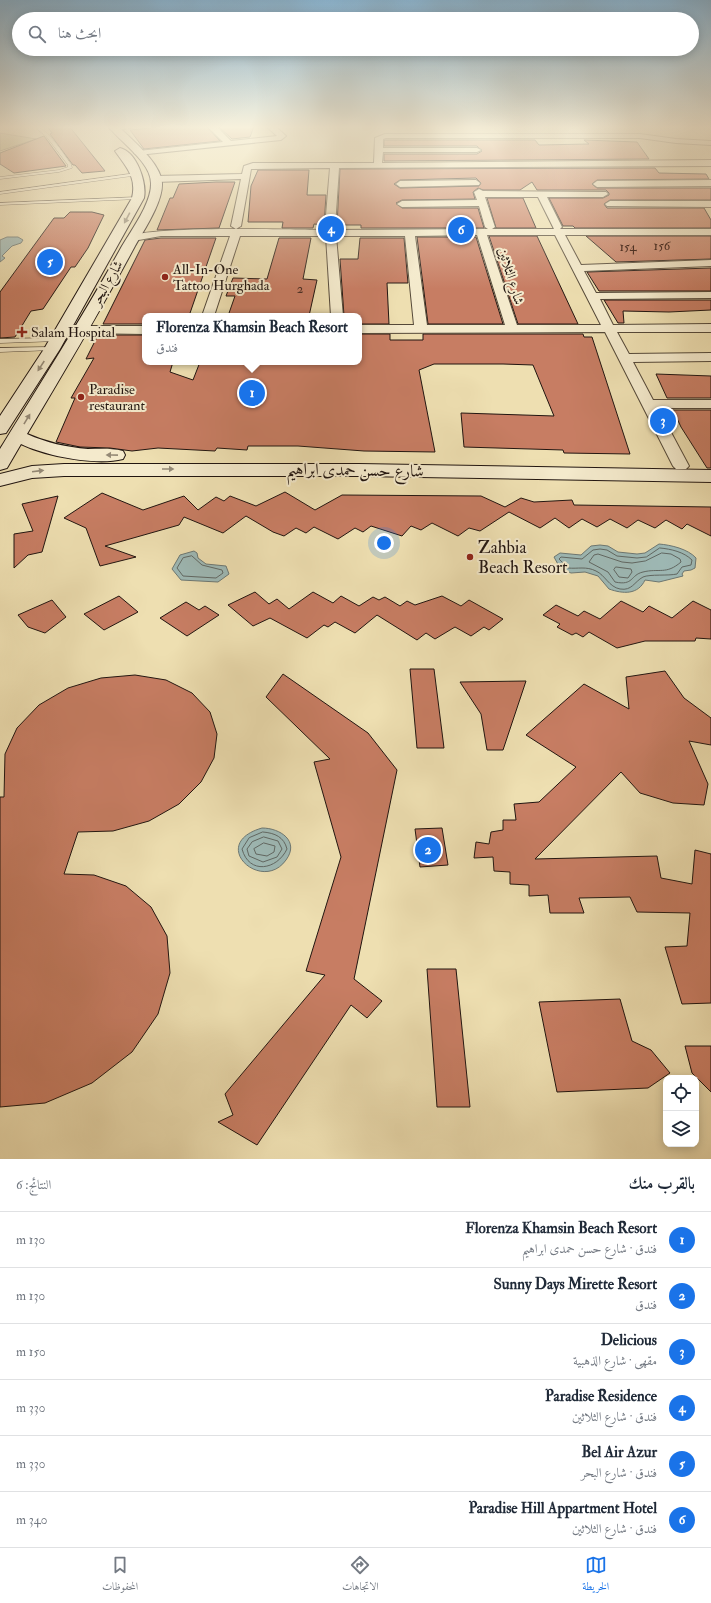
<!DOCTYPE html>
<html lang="ar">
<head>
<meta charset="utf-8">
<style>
	:root { --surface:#fff; --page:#f2f2f3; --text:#1f2937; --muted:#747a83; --line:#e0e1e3; --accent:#1a73e8 }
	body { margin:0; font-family:"IM FELL Double Pica",Amiri,serif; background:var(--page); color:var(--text); direction:rtl }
	.controls { position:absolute; right:12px; bottom:12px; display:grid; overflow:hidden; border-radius:8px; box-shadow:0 2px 10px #0003 }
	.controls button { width:36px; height:36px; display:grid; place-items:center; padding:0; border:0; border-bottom:1px solid var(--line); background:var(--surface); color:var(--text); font:20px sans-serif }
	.you { position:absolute; left:384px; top:543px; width:14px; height:14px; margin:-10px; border:3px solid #fff; border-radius:50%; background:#1a73e8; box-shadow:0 0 0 6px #1a73e833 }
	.badge { display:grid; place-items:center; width:26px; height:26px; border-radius:50%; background:var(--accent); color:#fff; font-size:13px; font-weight:700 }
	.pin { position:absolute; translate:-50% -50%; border:2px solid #fff; box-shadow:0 1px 4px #0006 }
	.popup { position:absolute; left:142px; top:313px; width:220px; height:52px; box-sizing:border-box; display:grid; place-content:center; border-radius:8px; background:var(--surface); filter:drop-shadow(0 1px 3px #0005); font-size:13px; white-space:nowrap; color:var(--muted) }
	.popup b { font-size:15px; color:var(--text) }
	.popup::after { content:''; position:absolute; left:50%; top:100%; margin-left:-8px; border:8px solid transparent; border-top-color:var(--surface) }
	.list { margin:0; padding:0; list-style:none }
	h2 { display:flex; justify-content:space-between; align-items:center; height:52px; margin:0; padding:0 16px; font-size:17px }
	h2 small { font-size:13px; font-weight:400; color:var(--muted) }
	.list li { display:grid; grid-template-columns:26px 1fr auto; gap:12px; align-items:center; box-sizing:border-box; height:56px; padding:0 16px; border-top:1px solid var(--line) }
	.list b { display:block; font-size:15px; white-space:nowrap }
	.list p { margin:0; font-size:13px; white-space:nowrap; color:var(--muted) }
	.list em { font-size:13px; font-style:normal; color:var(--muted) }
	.icon { flex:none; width:22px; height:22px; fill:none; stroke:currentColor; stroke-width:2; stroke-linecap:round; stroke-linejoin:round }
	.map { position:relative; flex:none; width:711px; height:1159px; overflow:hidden; direction:ltr }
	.search { position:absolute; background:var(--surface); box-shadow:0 2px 10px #0003; left:12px; right:12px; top:12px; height:44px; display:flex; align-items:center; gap:10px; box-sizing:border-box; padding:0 14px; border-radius:22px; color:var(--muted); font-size:15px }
	.sheet { height:388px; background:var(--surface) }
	nav { display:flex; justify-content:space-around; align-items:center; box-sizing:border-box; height:56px; border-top:1px solid var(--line); background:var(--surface); font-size:11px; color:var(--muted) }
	nav a { display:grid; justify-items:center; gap:2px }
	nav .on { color:var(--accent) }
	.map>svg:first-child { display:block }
	.green { fill:#c1c086; stroke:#716a4b }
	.water { fill:#9ebab7; stroke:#6c7874 }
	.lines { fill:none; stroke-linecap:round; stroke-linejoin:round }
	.shore { stroke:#606864; stroke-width:1 }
	.building { fill:#c77d63; stroke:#211510; fill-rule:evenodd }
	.lane-casing { stroke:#544838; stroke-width:1 }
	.street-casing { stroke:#544838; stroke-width:2 }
	.secondary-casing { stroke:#211510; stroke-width:2 }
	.lane { fill:#f4eacc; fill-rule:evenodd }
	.street { fill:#f4eacc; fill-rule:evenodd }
	.secondary { fill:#f4eacc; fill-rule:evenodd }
	.oneway { fill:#958a77 }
	.poi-dot { fill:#8f2418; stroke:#f4eacc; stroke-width:1.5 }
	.labels { text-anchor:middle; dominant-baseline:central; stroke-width:4; stroke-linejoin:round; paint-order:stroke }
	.far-number-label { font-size:13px; fill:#4a2f25 }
	.far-poi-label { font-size:14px; fill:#211510; stroke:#f4eacc; text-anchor:start }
	.far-street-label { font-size:14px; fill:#211510; stroke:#f4eacc }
	.street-label { font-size:17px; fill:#211510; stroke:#f4eacc }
	.poi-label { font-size:17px; fill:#211510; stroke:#f4eacc; text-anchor:start }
</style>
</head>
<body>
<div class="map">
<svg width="711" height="1159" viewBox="0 0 711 1159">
	<rect width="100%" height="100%" fill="#eedfb1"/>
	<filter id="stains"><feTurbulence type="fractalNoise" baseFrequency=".005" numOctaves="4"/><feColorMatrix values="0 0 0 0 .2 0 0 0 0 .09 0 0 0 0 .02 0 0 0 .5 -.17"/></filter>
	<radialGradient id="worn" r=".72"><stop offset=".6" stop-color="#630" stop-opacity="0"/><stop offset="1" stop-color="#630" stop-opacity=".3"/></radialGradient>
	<path class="green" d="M0 133 36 139 0 151Z"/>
	<g class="water">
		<path d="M7 237H18L23 240 21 243 12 246 2 256 5 258 0 262V240Z"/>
		<path d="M659 544C671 545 688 549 696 558L695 568 691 570 684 571 682 574 683 576 659 582 645 580C638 595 623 594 609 589L598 576 585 572 571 573 560 568 554 557 560 553 581 555 591 546 600 545 608 546 618 552 637 554 645 553Z"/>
		<path d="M194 551 197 553 198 558 206 564 226 566 229 574 218 582 181 580 172 569 180 555Z"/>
		<path d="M262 828C280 828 300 841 286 860 262 894 207 844 262 828Z"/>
	</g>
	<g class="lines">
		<g class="shore">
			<path d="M660 548C671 549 684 552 692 560L691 565 682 567 677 574C668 576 650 574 643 577 634 582 632 591 620 589 609 587 605 575 596 571 586 566 578 569 568 568L559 559 561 557 582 559 593 550 600 549 607 550 617 556 637 558 646 557Z"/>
			<path d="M662 553 671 554 680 559 681 562C666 575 659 568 643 572 630 575 634 586 615 582L608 572 589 562 594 555 598 554 622 562 632 563 645 561Z"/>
			<path d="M192 556 202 565 222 570 223 573 216 578 183 576 177 568 183 558Z"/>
			<path d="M616 567 631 569 632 572 628 578 619 577 614 570Z"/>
			<path d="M263 832C275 833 284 837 287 849 277 870 249 875 242 849L249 838Z"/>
			<path d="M264 837 278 841 282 849 277 857 263 862 249 856 247 849 252 842Z"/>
			<path d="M264 843 275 846 274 852 267 856 256 854 254 849Z"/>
		</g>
	</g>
	<g class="building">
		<path d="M47 126H69L105 171 82 173 75 165H73L50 134 52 133Z"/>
		<path d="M171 126H206L220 141 144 149 130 130Z"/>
		<path d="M218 126H254L250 137 232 139Z"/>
		<path d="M44 136 66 166 14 173 0 164V153Z"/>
		<path d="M384 140H535L539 145 589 144 584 140 637 142 649 159 384 161V154H477L482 151 477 146H384Z"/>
		<path d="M655 168 659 173 706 174 709 179 597 180 592 184 597 188H711V200H610L604 204 607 208H704L711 220V228H575L573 226H563L549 198H603L609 195V193L606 190H537L532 182 520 190H483L478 188 473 192 475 199 402 200 396 203 402 208H478L484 228H361V225H337L340 169ZM476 178 481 183 479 186 400 188 394 184 400 180Z"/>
		<path d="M258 170H309L307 195H326L324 225 314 224 313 228H282L283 222H248L251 186Z"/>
		<path d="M216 182H235L219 228 157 230 170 198H173L179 184Z"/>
		<path d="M487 198H523L536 228H496Z"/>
		<path d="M70 212H92L104 215 88 248 75 267H71L43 309 31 311 15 337 0 338V292L54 218H64Z"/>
		<path d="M489 236H537L578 324H518Z"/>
		<path d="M586 236H711V259L616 262Z"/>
		<path d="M417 237H476L503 324H428Z"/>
		<path d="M161 238H216L189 316H145V324H103L145 240Z"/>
		<path d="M279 238H311L303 279 317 280 309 316H228L235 296H226L233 278 267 279Z"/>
		<path d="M360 238H404L408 283H387L389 324H359V316H344L340 259H358Z"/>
		<path d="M711 268V291H599L587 272Z"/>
		<path d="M604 300H711V310L669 312 623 311 624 323H618Z"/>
		<path d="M359 334H390V340H423V334H583L584 337H592L630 454 564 453 563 450 464 447 461 413 554 416 533 365 503 364H434L419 370 435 452 364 451 298 446H248L247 450 217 448 215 451 158 448 132 451 110 448 80 447 56 442 75 398H71L94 358 86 359 98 335H145V362H173L170 372 193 380 200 362H359Z"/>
		<path d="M656 374 711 376V398H667Z"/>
		<path d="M673 410H711V468H707L681 427Z"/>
		<path d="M285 492 315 510 342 495 481 496 505 507 521 498 534 502 572 500 574 505 711 507V536L687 524 682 529 666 520 655 528 638 520 627 528 610 519 597 527 582 519 569 528 555 518 540 528 509 512 480 531 469 528 458 536 432 523 421 530 411 526 402 536 371 526 363 532 355 528 338 539 314 527 306 533 296 528 284 536 273 532 246 516 223 533 184 517 179 525 105 546 136 557 100 566 86 528 64 518 102 493 143 510 184 496 198 510 216 497 224 501 230 496 256 506Z"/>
		<path d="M58 496 42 552 28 555 14 568V534L33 531 22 504Z"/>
		<path d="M255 592 269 604 277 599 289 609 313 592 333 603 341 596 359 606 373 597 379 600 385 597 400 606 407 601 415 605 442 596 461 606 469 600 503 619 489 630 484 627 471 636 455 627 435 639 426 633 417 640 377 615 355 633 335 622 328 627 324 625 307 638 270 618 253 626 228 605Z"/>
		<path d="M119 596 138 612 104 630 84 614Z"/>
		<path d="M52 600 66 617 45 633 28 627 18 615Z"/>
		<path d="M621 601 643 612 649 606 672 618 693 601 711 610V639L696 638 695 641H645L617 648 589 632 583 637 576 633 572 635 557 627 560 624 543 615 556 605 578 616 584 611 600 619Z"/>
		<path d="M186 602 199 610 205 606 219 615 187 636 160 618Z"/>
		<path d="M410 669H434L444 748H417Z"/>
		<path d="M665 671 684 698 711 718V745L689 741 708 784 704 805 673 803 640 793 621 772 535 859 657 856 661 878 692 884 695 850 711 854V1003L682 1004 665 947 687 946 690 913 637 912 630 897 579 898 584 913H550L548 895 529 896V885L510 884V872L494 871 493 857 474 858 476 842 489 844 491 832 503 830V820H516L514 804 539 802 576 767 526 735 584 684 629 709 626 677Z"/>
		<path d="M283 674 368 733 397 770 354 979 382 1001 367 1018 351 1005 257 1145 218 1122 233 1115 225 1094 325 975 306 971 341 857 314 762 330 759 266 697Z"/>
		<path d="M135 675 166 680 192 693 210 712 217 734 214 758 201 782 179 804 149 821 113 831 78 832 64 874 94 875 126 886 151 907 167 936 170 973 158 1014 132 1052 92 1083 45 1103 0 1107V797H4L5 754 17 728 39 705 68 688 101 678Z"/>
		<path d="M526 681 503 750H487L481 714 460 682Z"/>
		<path d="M442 828 448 865 420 867 415 829Z"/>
		<path d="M427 969H456L470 1107H437Z"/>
		<path d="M620 999 632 1041 651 1050 670 1073 648 1088 557 1092 539 1002Z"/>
		<path d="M685 1046H711V1092L692 1073Z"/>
	</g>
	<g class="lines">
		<defs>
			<g id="lane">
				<path d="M33 126C47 126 63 154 71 164L72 168 59 172 0 179V177L59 170 68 167V165L46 136Z"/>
				<path d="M137 173 139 175 0 194V192Z"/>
				<path d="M140 197 138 199 0 205V203Z"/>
				<path d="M57 338 60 340 59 341 0 343V339Z"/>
				<path d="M52 347 54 348V350L0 352V348Z"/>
			</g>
			<g id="street">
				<path d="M117 126H140L114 131 110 129Z"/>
				<path d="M207 126H216L231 141 277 136 266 126H275L286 136 281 140 138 155 134 153 138 151 223 142Z"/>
				<path d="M385 134H640L676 139 711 141V145L676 143 640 138H386L383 139V148H477L481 150 477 152H383L382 163 711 160V166L339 168 335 227 331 230 488 229 485 227 479 206 402 207 397 204 402 201 477 200 474 192 479 189 483 191 606 192 608 194 603 197H547L562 227 560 229H711V235H565L581 265 711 260V266L584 271 596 293 711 292V298L600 299 613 325 711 324V332H617L629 354 711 353V361L633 362 653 400H711V408H658L689 466 686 469H676L673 466 605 332 359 333V325H414L405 236H336L343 316H331L326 236H240L214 316H202L230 236H161L133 241 128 238C139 225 302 230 329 230L325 227 330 168 251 169 241 226 236 229 231 226 241 179 156 182 152 179 156 176 242 174 244 166 253 163H374L375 138ZM485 197H538L554 229H492L495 227ZM477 235 505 325H427L415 236ZM487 235H555L601 325H517Z"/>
				<path d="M476 180 480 183 479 185 400 187 396 184 400 181Z"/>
				<path d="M711 180V186L597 187 593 184 597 181Z"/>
				<path d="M610 201H711V207L607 206 605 204Z"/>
				<path d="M81 326H145V334L77 333 75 330Z"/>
			</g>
			<g id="secondary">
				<path d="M108 126H118C131 139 161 163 162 183 163 202 144 230 135 246 101 310 64 372 27 434 47 443 66 447 88 449 100 449 111 448 123 451L125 455 123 459C96 466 46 456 21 444L7 468 0 470V449C41 382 84 315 122 246 132 229 152 202 151 183 151 162 120 142 108 126Z"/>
				<path d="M120 148C137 152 147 183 144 198L60 349 6 433 0 434V416L44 349 132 198C137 177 126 167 115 151Z"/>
				<path d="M64 464H359L711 470V482L359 476H64L32 478 0 486V474L32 466Z"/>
			</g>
		</defs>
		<use href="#lane" class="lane-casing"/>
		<use href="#street" class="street-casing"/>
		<use href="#secondary" class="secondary-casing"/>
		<use href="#lane" class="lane"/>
		<use href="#street" class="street"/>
		<use href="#secondary" class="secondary"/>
	</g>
	<defs><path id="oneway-solid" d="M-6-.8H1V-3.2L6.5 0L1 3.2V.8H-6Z"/></defs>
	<g class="oneway">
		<use href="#oneway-solid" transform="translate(127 218) rotate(118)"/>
		<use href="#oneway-solid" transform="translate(41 366) rotate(123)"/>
		<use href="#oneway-solid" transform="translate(27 419) rotate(-59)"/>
		<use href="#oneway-solid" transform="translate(112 455) rotate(-179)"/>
		<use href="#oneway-solid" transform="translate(168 469)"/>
		<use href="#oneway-solid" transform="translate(38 471) rotate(-7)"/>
	</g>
	<linearGradient id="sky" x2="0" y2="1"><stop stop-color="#8ab6d4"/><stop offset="0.44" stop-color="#f7f1dc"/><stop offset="1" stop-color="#f7f1dc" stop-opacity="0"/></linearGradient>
	<rect width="711" height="289" fill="url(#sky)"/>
	<g class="poi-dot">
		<circle cx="165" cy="277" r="4"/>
		<path d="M20 326h4v4h4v4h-4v4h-4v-4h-4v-4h4z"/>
		<circle cx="81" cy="397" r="4"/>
		<circle cx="470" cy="557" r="4"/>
	</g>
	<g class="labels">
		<g class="far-number-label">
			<text x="662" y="246">156</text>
			<text x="628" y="247">154</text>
			<text x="300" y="289">2</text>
		</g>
		<g class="far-poi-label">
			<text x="173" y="269">All-In-One<tspan x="173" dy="16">Tattoo Hurghada</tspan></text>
			<text x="31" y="332">Salam Hospital</text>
			<text x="89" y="389">Paradise<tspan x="89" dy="16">restaurant</tspan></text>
		</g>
		<g class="far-street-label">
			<text transform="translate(511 276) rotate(73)">شارع الثلاثين</text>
			<text transform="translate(107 283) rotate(-60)">شارع البحر</text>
		</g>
		<g class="street-label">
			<text transform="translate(355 470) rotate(1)">شارع حسن حمدى ابراهيم</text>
		</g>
		<g class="poi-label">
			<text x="478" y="547">Zahbia<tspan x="478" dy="20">Beach Resort</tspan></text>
		</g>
	</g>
	<rect width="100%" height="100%" filter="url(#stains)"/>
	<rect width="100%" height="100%" fill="url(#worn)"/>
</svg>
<div class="controls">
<button><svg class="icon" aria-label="locate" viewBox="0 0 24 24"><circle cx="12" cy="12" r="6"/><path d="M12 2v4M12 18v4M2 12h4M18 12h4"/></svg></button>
<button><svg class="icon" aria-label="layers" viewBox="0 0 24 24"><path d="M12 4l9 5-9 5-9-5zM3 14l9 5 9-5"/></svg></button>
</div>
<div class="you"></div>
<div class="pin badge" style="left:252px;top:393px">1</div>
<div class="popup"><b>Florenza Khamsin Beach Resort</b>فندق</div>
<div class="pin badge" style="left:428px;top:850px">2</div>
<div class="pin badge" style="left:663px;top:421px">3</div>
<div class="pin badge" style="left:331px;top:229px">4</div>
<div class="pin badge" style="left:50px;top:262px">5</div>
<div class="pin badge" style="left:461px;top:230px">6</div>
<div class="search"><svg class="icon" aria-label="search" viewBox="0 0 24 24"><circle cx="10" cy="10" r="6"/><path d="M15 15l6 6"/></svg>ابحث هنا</div>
</div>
<section class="sheet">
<h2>بالقرب منك<small>النتائج: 6</small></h2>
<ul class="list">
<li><span class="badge">1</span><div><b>Florenza Khamsin Beach Resort</b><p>فندق · شارع حسن حمدى ابراهيم</p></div><em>130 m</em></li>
<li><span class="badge">2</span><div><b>Sunny Days Mirette Resort</b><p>فندق</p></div><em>130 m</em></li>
<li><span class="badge">3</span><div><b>Delicious</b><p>مقهى · شارع الذهبية</p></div><em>150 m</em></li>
<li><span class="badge">4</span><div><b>Paradise Residence</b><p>فندق · شارع الثلاثين</p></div><em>330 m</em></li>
<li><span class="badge">5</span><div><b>Bel Air Azur</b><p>فندق · شارع البحر</p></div><em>330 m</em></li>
<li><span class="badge">6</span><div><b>Paradise Hill Appartment Hotel</b><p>فندق · شارع الثلاثين</p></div><em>340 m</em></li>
</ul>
</section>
<nav>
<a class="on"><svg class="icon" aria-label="map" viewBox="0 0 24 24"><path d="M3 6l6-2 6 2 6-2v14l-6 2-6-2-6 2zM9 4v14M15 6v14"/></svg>الخريطة</a>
<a><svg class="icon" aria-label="directions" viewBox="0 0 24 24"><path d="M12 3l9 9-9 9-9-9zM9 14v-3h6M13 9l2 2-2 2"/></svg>الاتجاهات</a>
<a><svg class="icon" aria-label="saved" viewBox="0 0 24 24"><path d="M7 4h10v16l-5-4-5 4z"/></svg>المحفوظات</a>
</nav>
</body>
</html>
